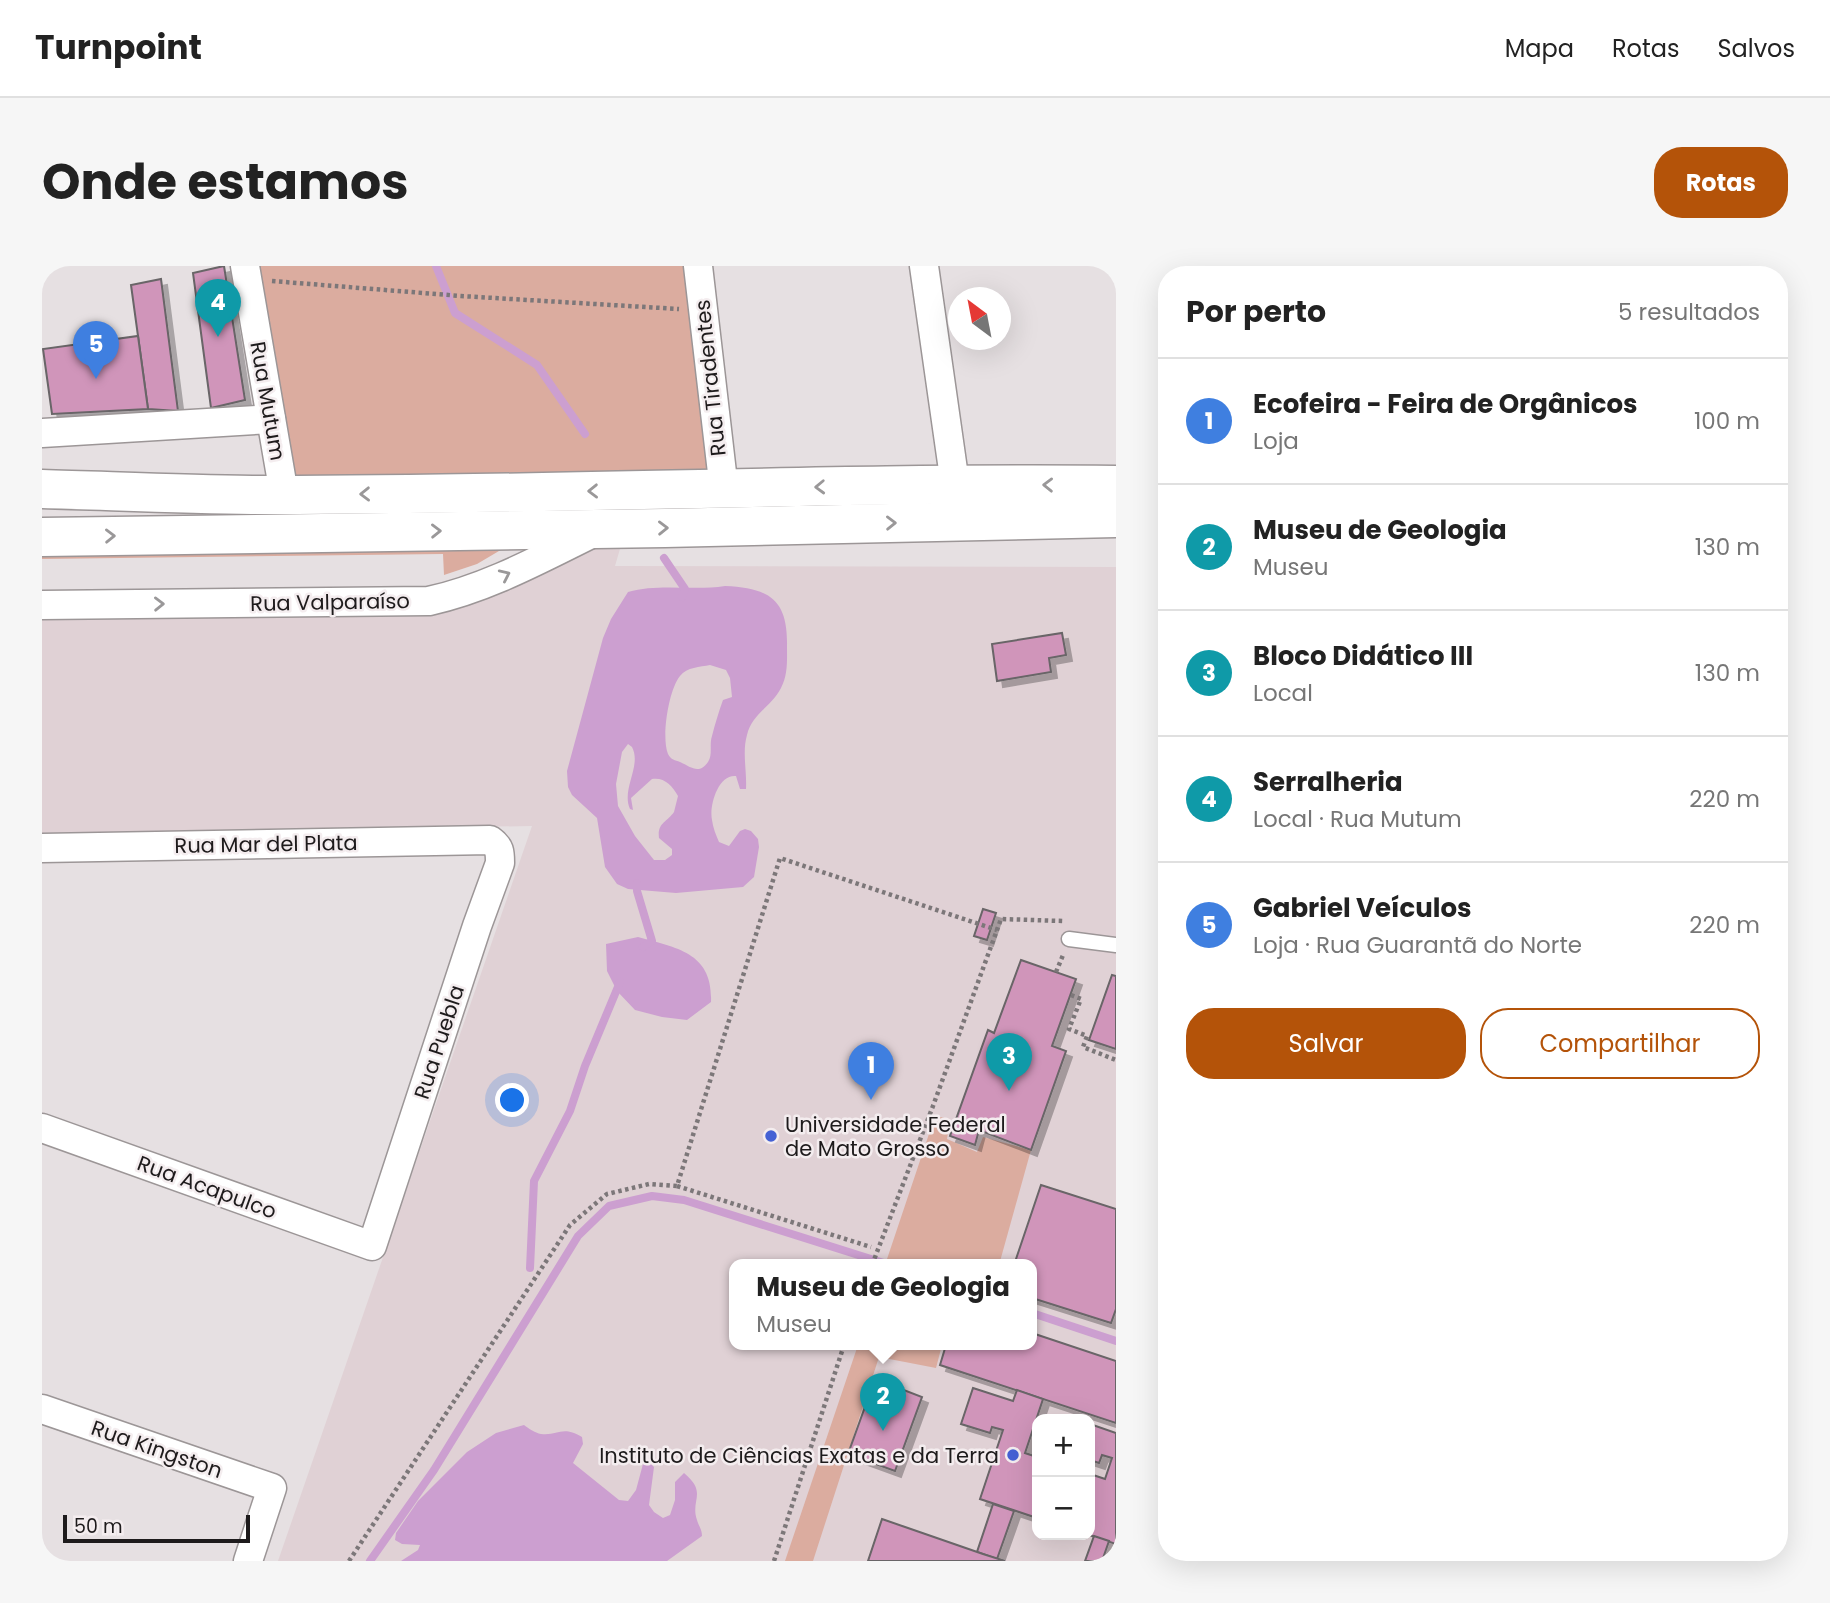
<!DOCTYPE html>
<html lang="pt">
<head>
<meta charset="utf-8">
<style>
	:root { --surface:#fff; --page:#f6f6f6; --text:#222; --muted:#767676; --line:#e0e0e0; --accent:#b45309 }
	body { margin:0; font-family:Poppins,sans-serif; background:var(--page); color:var(--text) }
	.controls { position:absolute; right:21px; bottom:21px; display:grid; overflow:hidden; border-radius:14px; box-shadow:0 7px 28px #0002 }
	.controls button { width:63px; height:63px; display:grid; place-items:center; padding:0; border:0; border-bottom:2px solid var(--line); background:var(--surface); color:var(--text); font:35px sans-serif }
	.compass { position:absolute; left:906px; top:21px; width:63px; height:63px; border-radius:50%; background:var(--surface); box-shadow:0 7px 28px #0002; rotate:328deg }
	.scale { position:absolute; left:21px; bottom:18px; width:187px; box-sizing:border-box; padding-left:7px; border:4px solid #1e1b1c; border-top:0; font-size:19px; line-height:24px; white-space:nowrap; color:#1e1b1c; -webkit-text-stroke:5px #f4edef; paint-order:stroke }
	.you { position:absolute; left:471px; top:835px; width:24px; height:24px; margin:-18px; border:5px solid #fff; border-radius:50%; background:#1a73e8; box-shadow:0 0 0 10px #1a73e833 }
	.badge { display:grid; place-items:center; width:46px; height:46px; border-radius:50%; background:var(--accent); color:#fff; font-size:23px; font-weight:700 }
	.pin { position:absolute; translate:-50% -58px; filter:drop-shadow(0 2px 4px #0008) }
	.pin::after { content:''; position:absolute; top:37px; width:24px; height:21px; background:inherit; clip-path:polygon(0 0,100% 0,50% 100%) }
	.popup { position:absolute; left:687px; top:993px; width:308px; height:91px; box-sizing:border-box; display:grid; place-content:center; border-radius:14px; background:var(--surface); filter:drop-shadow(0 2px 5px #0005); font-size:23px; white-space:nowrap; color:var(--muted) }
	.popup b { font-size:26px; color:var(--text) }
	.popup::after { content:''; position:absolute; left:50%; top:100%; margin-left:-14px; border:14px solid transparent; border-top-color:var(--surface) }
	.list { margin:0; padding:0; list-style:none }
	h2 { display:flex; justify-content:space-between; align-items:center; height:91px; margin:0; padding:0 28px; font-size:30px }
	h2 small { font-size:23px; font-weight:400; color:var(--muted) }
	.list li { display:grid; grid-template-columns:46px 1fr auto; gap:21px; align-items:center; box-sizing:border-box; height:126px; padding:0 28px; border-top:2px solid var(--line) }
	.list b { display:block; font-size:26px; white-space:nowrap }
	.list p { margin:0; font-size:23px; white-space:nowrap; color:var(--muted) }
	.list em { font-size:23px; font-style:normal; color:var(--muted) }
	.actions { display:flex; gap:14px; padding:21px 28px }
	.actions a { flex:1; padding:16px 0; border:2px solid var(--accent); border-radius:28px; text-align:center; font-size:24px; color:var(--accent) }
	.actions .main { background:var(--accent); color:#fff }
	.map { position:relative; flex:none; width:1074px; height:1295px; overflow:hidden; border-radius:28px }
	header { display:flex; align-items:center; gap:42px; box-sizing:border-box; height:98px; padding:0 35px; background:var(--surface); border-bottom:2px solid var(--line) }
	header strong { font-size:33px }
	nav { display:flex; gap:38px; margin-inline-start:auto; font-size:24px }
	.intro { display:flex; align-items:center; justify-content:space-between; box-sizing:border-box; height:168px; padding:0 42px }
	h1 { margin:0; font-size:49px }
	.button { padding:18px 32px; border-radius:28px; background:var(--accent); color:#fff; font-size:24px; font-weight:700 }
	main { display:flex; gap:42px; padding:0 42px }
	aside { flex:1; background:var(--surface); border-radius:28px; box-shadow:0 7px 28px #0002 }
	.map>svg:first-child { display:block }
	.built { fill:#e0d1d5; fill-rule:evenodd }
	.green { fill:#dbac9f }
	.water { fill:#cc9fd0; fill-rule:evenodd }
	.lines { fill:none; stroke-linecap:round; stroke-linejoin:round }
	.stream { stroke:#cc9fd0; stroke-width:8 }
	.building { fill:#d095ba; stroke:#696567; stroke-width:2; filter:url(#shadow) }
	.service-casing { stroke:#9c9697; stroke-width:17 }
	.minor-casing { stroke:#9c9697; stroke-width:31 }
	.primary-casing { stroke:#9c9697; stroke-width:41 }
	.path { stroke:#7c7779; stroke-width:4.5; stroke-dasharray:3.5 3.5; stroke-linecap:butt }
	.service { stroke:#fff; stroke-width:14 }
	.minor { stroke:#fff; stroke-width:28 }
	.primary { stroke:#fff; stroke-width:38 }
	.oneway { stroke:#9a9899 }
	.poi-dot { fill:#4561d4; stroke:#f4edef; stroke-width:2.5 }
	.labels { text-anchor:middle; dominant-baseline:central; stroke-width:5; stroke-linejoin:round; paint-order:stroke }
	.street-label { font-size:21px; fill:#1e1b1c; stroke:#f4edef }
	.poi-label { font-size:21px; fill:#1e1b1c; stroke:#f4edef; text-anchor:start }
</style>
</head>
<body>
<header>
<strong>Turnpoint</strong>
<nav><a>Mapa</a><a>Rotas</a><a>Salvos</a></nav>
</header>
<div class="intro"><h1>Onde estamos</h1><a class="button">Rotas</a></div>
<main>
<div class="map">
<svg width="1074" height="1295" viewBox="0 0 1074 1295">
	<defs>
		<filter id="shadow"><feDropShadow dx="6" dy="6" stdDeviation="0" flood-color="#0004"/></filter>
	</defs>
	<rect width="100%" height="100%" fill="#e6e0e2"/>
	<path class="built" d="M580 276 573 300 1074 301V1295H236L490 560 0 568V349L404 343 554 279ZM692 999H990V1079H692ZM995 1153H1048V1269H995Z"/>
	<g class="green">
		<path d="M212 0H646L670 212H248Z"/>
		<path d="M474 275 435 298 402 309 401 288 0 293V284Z"/>
		<path d="M893 850 908 853 905 873 935 886 941 871 989 884 957 999H843Z"/>
		<path d="M816 1079H900L894 1102 837 1091 771 1295H743Z"/>
	</g>
	<g class="water">
		<path d="M683 320C728 322 746 334 745 380 745 395 746 409 739 422 729 441 710 448 705 469 700 486 705 505 704 523H698L694 510C676 508 667 540 670 554 671 562 674 569 677 576L687 580 698 565 703 563 709 565 716 573 717 581 712 611 701 621 634 627 586 623 575 618 563 601 555 552 530 529 526 521 525 505 561 372 569 353 586 326C617 317 651 325 683 320ZM668 399 684 404 688 412 690 431 681 434C677 445 673 458 670 470 667 479 671 488 666 496 657 509 649 501 638 496 633 494 629 494 626 488 619 471 627 423 638 410 645 401 658 401 668 399ZM586 478 590 481C600 500 579 523 588 543L591 544 589 532 610 513C622 511 630 519 636 530L632 546C625 556 615 557 617 572L630 583V589L623 594H612L593 570 576 540 574 518 580 486Z"/>
		<path d="M596 671C636 682 671 687 669 736L645 754 620 751 593 744 575 725 565 705 564 678Z"/>
		<path d="M482 1159C486 1162 493 1167 499 1168 516 1170 520 1159 540 1171L541 1178 531 1197 577 1234 586 1235 594 1224 601 1198 606 1195 612 1201 607 1239 612 1246 621 1252 628 1249 633 1234V1216L642 1207C666 1227 648 1234 655 1254 657 1261 660 1263 660 1270L625 1295H359L376 1284 378 1279 360 1278 353 1274 354 1267 376 1235 425 1186 454 1167Z"/>
	</g>
	<g class="lines">
		<g class="stream">
			<path d="M394 0 413 47 495 99 543 168"/>
			<path d="M622 292 643 323 640 331"/>
			<path d="M595 617V625L610 675 601 681"/>
			<path d="M488 1002 492 915 528 845 543 800 578 716"/>
			<path d="M990 1047 1074 1075"/>
			<path d="M328 1295 392 1204 536 970 567 940 610 930 642 934 848 999"/>
		</g>
	</g>
	<g class="building">
		<path d="M182 0 203 134 169 142 151 7Z"/>
		<path d="M119 13 136 145 106 143 89 19Z"/>
		<path d="M96 70 106 143 10 148 1 83Z"/>
		<path d="M1020 367 1024 389 1007 392 1009 406 955 415 950 378Z"/>
		<path d="M941 643 954 647 945 674 932 670Z"/>
		<path d="M979 694 1034 713 1010 780 1024 785 989 884 937 864 933 879 908 870 946 764 952 767Z"/>
		<path d="M1070 709 1074 710V783L1047 774Z"/>
		<path d="M999 919 1074 943V1043L1069 1057 990 1032V999H972Z"/>
		<path d="M990 1067 1074 1095V1157L898 1099 904 1079H990Z"/>
		<path d="M841 1116 880 1131 853 1205 806 1188 824 1138 831 1141Z"/>
		<path d="M931 1122 971 1135 975 1124 1001 1133 983 1187 995 1191V1252L938 1233 961 1164 950 1161 948 1167 919 1158Z"/>
		<path d="M1048 1158 1074 1167V1278L1047 1269 1048 1208 1063 1213 1070 1192 1060 1189 1057 1197 1048 1194Z"/>
		<path d="M951 1238 972 1245 955 1293 935 1286Z"/>
		<path d="M840 1253 941 1288 963 1295H826Z"/>
		<path d="M1052 1270 1067 1275 1060 1295H1043Z"/>
	</g>
	<g class="lines">
		<defs>
			<path id="service" d="M1027 673 1074 679"/>
			<g id="minor">
				<path d="M203 0 242 228"/>
				<path d="M656 0 682 224"/>
				<path d="M882 0 913 218"/>
				<path d="M0 167 229 153"/>
				<path d="M0 339 387 335C446 322 500 292 553 266"/>
				<path d="M0 582 448 574C458 581 458 586 458 597L435 660 330 980 0 862"/>
				<path d="M0 1143 230 1222 206 1295"/>
			</g>
			<g id="primary">
				<path d="M0 223C70 225 140 228 210 229 498 230 786 216 1074 219"/>
				<path d="M0 271 623 262 1074 252"/>
			</g>
		</defs>
		<use href="#service" class="service-casing"/>
		<use href="#minor" class="minor-casing"/>
		<use href="#primary" class="primary-casing"/>
		<g class="path">
			<path d="M230 15 419 30 637 43"/>
			<path d="M1014 706 1021 689"/>
			<path d="M1029 729 1039 733 1027 763 1045 770 1041 781 1074 794"/>
			<path d="M635 920 829 981"/>
			<path d="M830 999 891 840 959 653 1021 655"/>
			<path d="M307 1295 528 959 565 928 607 918 635 920 738 592 955 664"/>
			<path d="M732 1295 802 1079"/>
		</g>
		<use href="#service" class="service"/>
		<use href="#minor" class="minor"/>
		<use href="#primary" class="primary"/>
	</g>
	<defs><path id="oneway-chevron" d="M-2-3.5L2.5 0L-2 3.5" fill="none" stroke-width="1.6" stroke-linecap="round" stroke-linejoin="round" transform="scale(1.75)"/></defs>
	<g class="oneway">
		<use href="#oneway-chevron" transform="translate(1006 219) rotate(-179)"/>
		<use href="#oneway-chevron" transform="translate(778 221) rotate(178)"/>
		<use href="#oneway-chevron" transform="translate(551 225) rotate(179)"/>
		<use href="#oneway-chevron" transform="translate(323 228) rotate(179)"/>
		<use href="#oneway-chevron" transform="translate(849 257) rotate(-1)"/>
		<use href="#oneway-chevron" transform="translate(621 262) rotate(-1)"/>
		<use href="#oneway-chevron" transform="translate(394 265) rotate(-1)"/>
		<use href="#oneway-chevron" transform="translate(68 270) rotate(-1)"/>
		<use href="#oneway-chevron" transform="translate(463 309) rotate(-25)"/>
		<use href="#oneway-chevron" transform="translate(117 338) rotate(-1)"/>
	</g>
	<g class="poi-dot">
		<circle cx="729" cy="870" r="7"/>
		<circle cx="971" cy="1189" r="7"/>
	</g>
	<g class="labels">
		<g class="street-label">
			<text transform="translate(668 112) rotate(-96)">Rua Tiradentes</text>
			<text transform="translate(226 135) rotate(80)">Rua Mutum</text>
			<text transform="translate(288 336) rotate(-1)">Rua Valparaíso</text>
			<text transform="translate(224 578) rotate(-1)">Rua Mar del Plata</text>
			<text transform="translate(397 776) rotate(-72)">Rua Puebla</text>
			<text transform="translate(165 921) rotate(20)">Rua Acapulco</text>
			<text transform="translate(115 1183) rotate(19)">Rua Kingston</text>
		</g>
		<g class="poi-label">
			<text x="743" y="858">Universidade Federal<tspan x="743" dy="24">de Mato Grosso</tspan></text>
			<text x="957" y="1189" text-anchor="end">Instituto de Ciências Exatas e da Terra</text>
		</g>
	</g>
</svg>
<div class="controls">
<button>+</button>
<button>−</button>
</div>
<svg class="compass" viewBox="-18 -18 36 36"><path d="M0-13l5 13h-10z" fill="#e53935"/><path d="M0 13l5-13h-10z" fill="#767676"/></svg>
<div class="scale">50 m</div>
<div class="you"></div>
<div class="pin badge" style="left:829px;top:834px;background:#3f7fe0">1</div>
<div class="pin badge" style="left:841px;top:1165px;background:#0f9aa8">2</div>
<div class="popup"><b>Museu de Geologia</b>Museu</div>
<div class="pin badge" style="left:967px;top:825px;background:#0f9aa8">3</div>
<div class="pin badge" style="left:176px;top:71px;background:#0f9aa8">4</div>
<div class="pin badge" style="left:54px;top:113px;background:#3f7fe0">5</div>
</div>
<aside>
<h2>Por perto<small>5 resultados</small></h2>
<ul class="list">
<li><span class="badge" style="background:#3f7fe0">1</span><div><b>Ecofeira - Feira de Orgânicos</b><p>Loja</p></div><em>100 m</em></li>
<li><span class="badge" style="background:#0f9aa8">2</span><div><b>Museu de Geologia</b><p>Museu</p></div><em>130 m</em></li>
<li><span class="badge" style="background:#0f9aa8">3</span><div><b>Bloco Didático III</b><p>Local</p></div><em>130 m</em></li>
<li><span class="badge" style="background:#0f9aa8">4</span><div><b>Serralheria</b><p>Local · Rua Mutum</p></div><em>220 m</em></li>
<li><span class="badge" style="background:#3f7fe0">5</span><div><b>Gabriel Veículos</b><p>Loja · Rua Guarantã do Norte</p></div><em>220 m</em></li>
</ul>
<div class="actions"><a class="main">Salvar</a><a>Compartilhar</a></div>
</aside>
</main>
</body>
</html>
